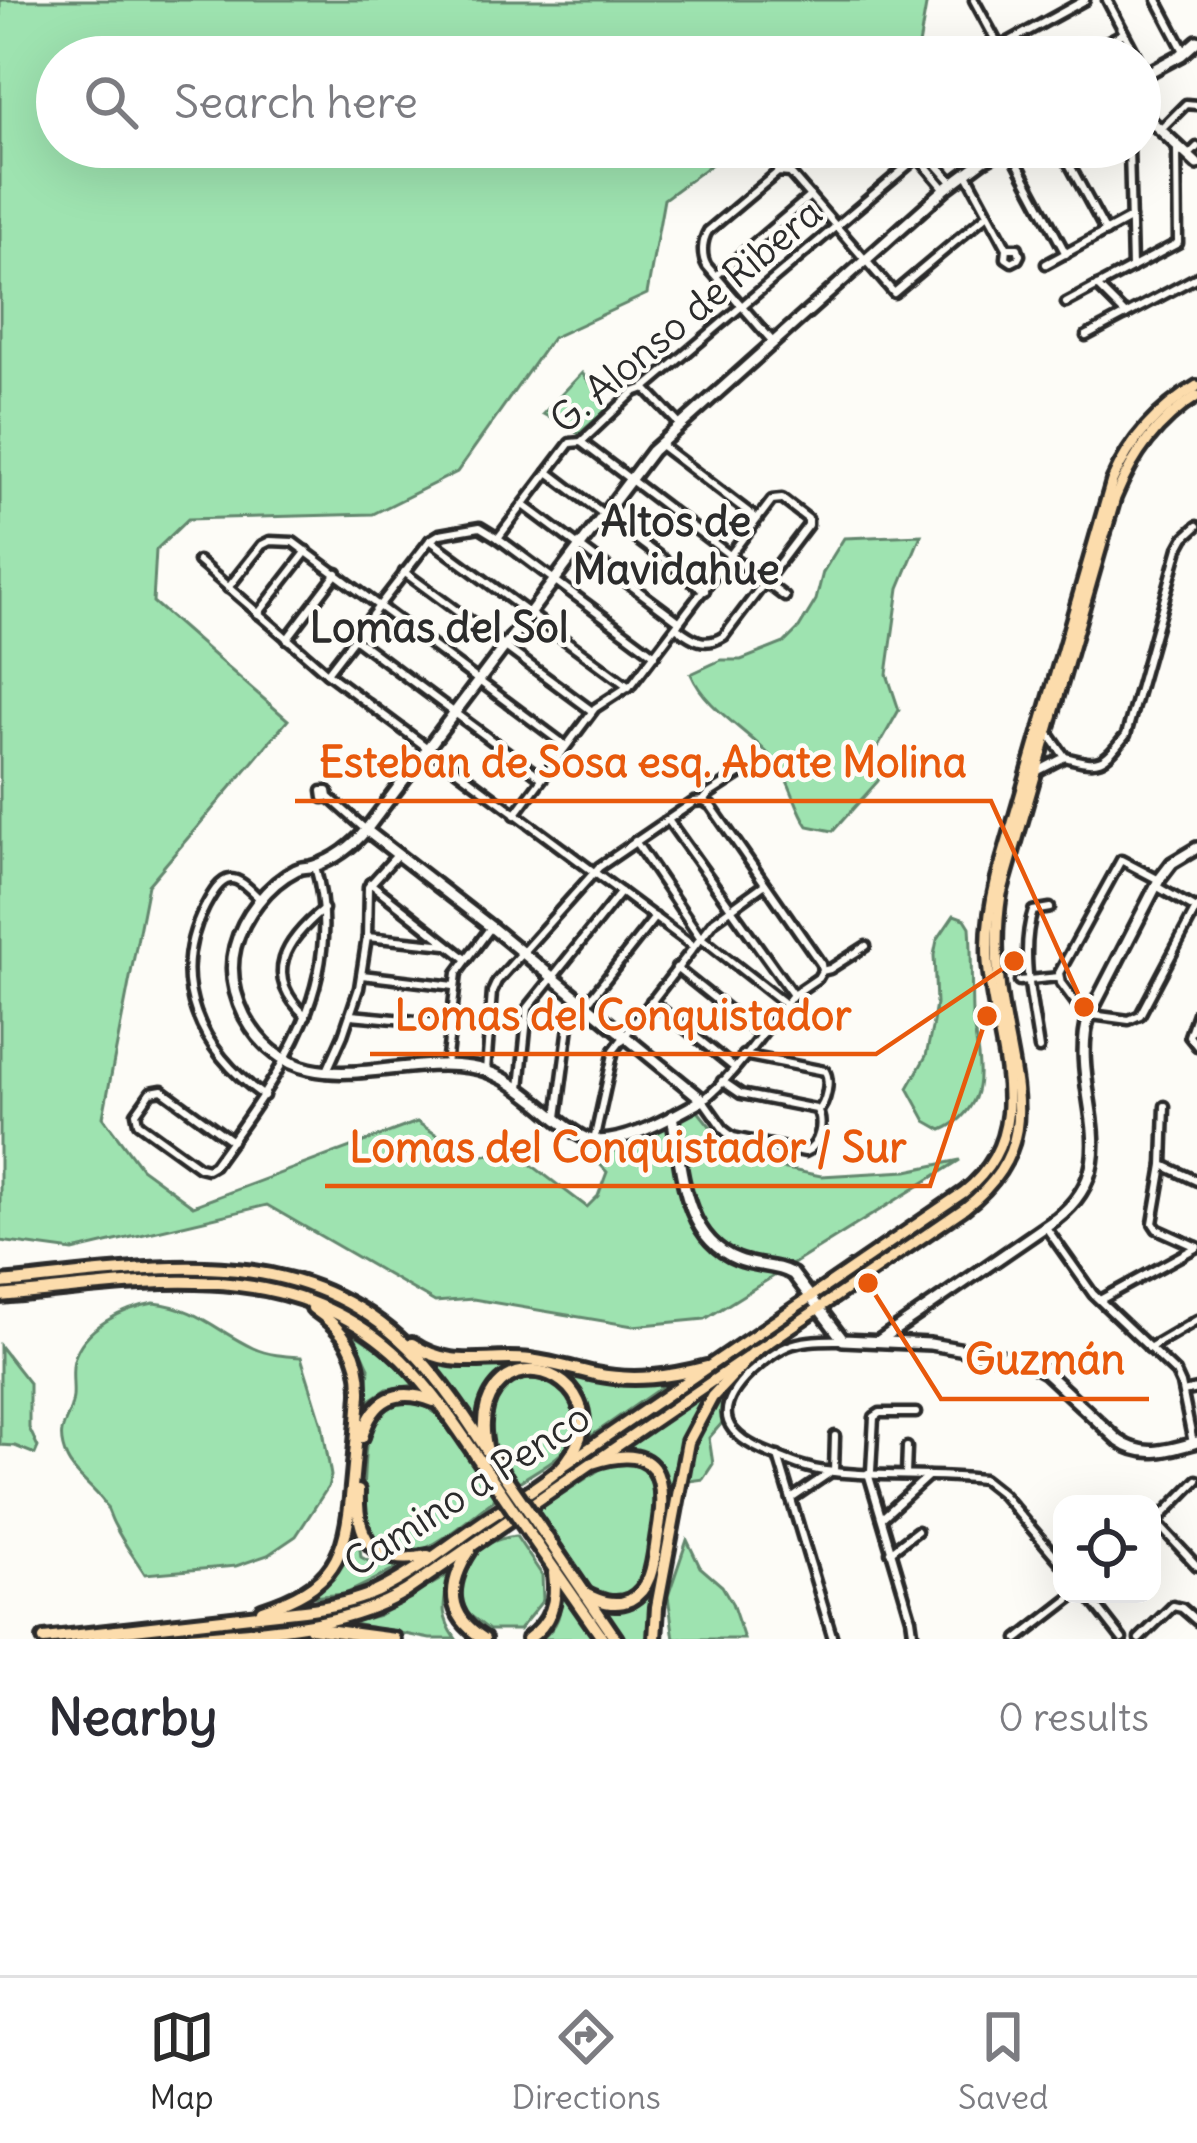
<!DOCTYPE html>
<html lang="en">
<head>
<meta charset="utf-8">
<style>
	:root { --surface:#fff; --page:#f7f7f7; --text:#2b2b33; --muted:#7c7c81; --line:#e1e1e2; --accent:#2b2b2b }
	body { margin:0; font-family:Delius,sans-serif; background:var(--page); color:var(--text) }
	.controls { position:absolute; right:36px; bottom:36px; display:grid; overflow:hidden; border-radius:24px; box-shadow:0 12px 48px #0002 }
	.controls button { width:108px; height:108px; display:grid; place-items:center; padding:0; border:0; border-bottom:3px solid var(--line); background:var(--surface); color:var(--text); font:60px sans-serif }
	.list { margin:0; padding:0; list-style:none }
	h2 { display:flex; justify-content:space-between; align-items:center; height:156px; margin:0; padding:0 48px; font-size:51px }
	h2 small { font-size:39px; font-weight:400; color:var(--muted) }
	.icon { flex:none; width:66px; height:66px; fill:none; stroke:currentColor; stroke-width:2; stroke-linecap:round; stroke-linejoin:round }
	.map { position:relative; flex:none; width:1197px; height:1639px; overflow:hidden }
	.search { position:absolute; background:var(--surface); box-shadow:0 12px 48px #0002; left:36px; right:36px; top:36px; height:132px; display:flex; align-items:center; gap:30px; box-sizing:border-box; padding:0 42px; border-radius:66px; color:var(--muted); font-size:45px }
	.sheet { height:336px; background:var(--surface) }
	nav { display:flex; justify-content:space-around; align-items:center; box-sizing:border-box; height:168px; border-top:3px solid var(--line); background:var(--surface); font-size:33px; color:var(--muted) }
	nav a { display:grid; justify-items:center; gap:6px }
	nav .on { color:var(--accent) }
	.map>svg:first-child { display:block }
	.green { fill:#9ee3b0; stroke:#64876e; stroke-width:3 }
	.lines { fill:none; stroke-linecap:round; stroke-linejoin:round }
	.street-casing { stroke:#2b2b2b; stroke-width:15 }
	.secondary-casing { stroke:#2b2b2b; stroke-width:18 }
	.primary-casing { stroke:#2b2b2b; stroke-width:18 }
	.highway-casing { stroke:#2b2b2b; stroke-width:20 }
	.street { stroke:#fdfcf7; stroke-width:6 }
	.secondary { stroke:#fdfcf7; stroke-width:9 }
	.primary { stroke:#fcdcac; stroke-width:9 }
	.highway { stroke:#fcdcac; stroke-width:10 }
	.highway-bridge-casing { stroke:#2b2b2b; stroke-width:20; stroke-linecap:butt }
	.highway-bridge { stroke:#fcdcac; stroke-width:10 }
	.labels { text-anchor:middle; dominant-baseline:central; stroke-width:9; stroke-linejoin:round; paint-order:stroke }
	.street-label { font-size:39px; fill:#2b2b2b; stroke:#fdfcf7 }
	.neighbourhood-label { font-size:42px; font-weight:bold; fill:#2b2b2b; stroke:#fdfcf7 }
	.leader { fill:none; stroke:#e8590c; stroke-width:4.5 }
	.callout-dot { fill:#e8590c; stroke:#fdfcf7; stroke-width:4.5 }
	.callout-label { font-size:42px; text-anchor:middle; font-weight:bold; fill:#e8590c; stroke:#fdfcf7; stroke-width:9; stroke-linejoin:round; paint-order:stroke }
</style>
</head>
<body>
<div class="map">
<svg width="1197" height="1639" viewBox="0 0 1197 1639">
	<rect width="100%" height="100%" fill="#fdfcf7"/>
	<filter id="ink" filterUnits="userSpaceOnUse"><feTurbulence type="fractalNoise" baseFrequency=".00833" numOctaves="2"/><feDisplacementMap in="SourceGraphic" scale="24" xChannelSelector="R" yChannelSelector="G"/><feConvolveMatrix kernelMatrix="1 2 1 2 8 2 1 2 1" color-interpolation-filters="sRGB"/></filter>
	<g filter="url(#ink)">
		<g class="green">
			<path d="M0 0H927L917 57H57V147H735L664 199 647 294 552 338 457 472 373 514 188 519 156 550 153 602 288 720 148 885 103 1117 141 1168 193 1206 417 1122 469 1156 495 1154 529 1163 587 1207 598 1196 607 1172 596 1160 601 1154 617 1150 697 1110 714 1131 705 1142 722 1156 821 1176 907 1171 960 1160 705 1319 633 1326 473 1299 435 1302 267 1205 73 1251 0 1241Z"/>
			<path d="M582 373 610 407 579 434 543 414Z"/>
			<path d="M921 535 899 588 887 674 899 710 873 756 882 770 878 781 833 831 808 826C795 807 791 782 778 765 754 733 707 712 691 674L721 660H741L784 643 799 628 816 600 823 572 844 538Z"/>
			<path d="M954 915 965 919 970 927C972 956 971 984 972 1013 974 1038 985 1073 975 1098 968 1113 957 1124 942 1130L926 1121 908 1088 926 1056 932 1028 936 1004 934 955 937 940Z"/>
			<path d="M154 1303C195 1307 217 1331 253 1348 268 1355 285 1356 301 1357L322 1424 331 1476 328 1487 296 1536 268 1555 236 1566 145 1574C135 1558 123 1543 115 1526 110 1518 109 1509 103 1501 92 1486 75 1476 67 1459 53 1425 70 1425 73 1397 74 1385 71 1372 74 1360 83 1327 124 1308 154 1303Z"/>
			<path d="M353 1333 383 1353 415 1385 387 1389 367 1402 369 1367Z"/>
			<path d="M0 1346 29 1383V1428L38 1447 35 1454 15 1446 0 1445Z"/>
			<path d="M429 1362C463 1365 497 1360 530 1365 494 1372 484 1387 475 1420Z"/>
			<path d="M557 1370 633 1384H666L584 1441C590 1410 583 1389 557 1370Z"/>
			<path d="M741 1373 721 1403 722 1423 709 1438 713 1464 703 1479 689 1481C691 1433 709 1408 741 1373Z"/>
			<path d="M538 1376C567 1387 592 1416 568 1446 556 1461 535 1471 519 1482 509 1470 496 1457 491 1442 478 1407 503 1375 538 1376Z"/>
			<path d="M706 1392 683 1437 669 1504C665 1471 659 1452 619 1451Z"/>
			<path d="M403 1399 427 1407 438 1415 497 1498C474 1514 439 1547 412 1553 403 1555 393 1553 385 1549 356 1534 363 1500 364 1474 365 1455 365 1437 374 1420 381 1408 391 1403 403 1399Z"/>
			<path d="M619 1461 637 1462 653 1473 659 1496 646 1570 639 1585 630 1594 610 1598 589 1587 538 1510 608 1464Z"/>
			<path d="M358 1533 361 1557 374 1564 402 1566 345 1594 310 1597 334 1578Z"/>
			<path d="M516 1536 542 1575 543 1600 519 1630H489L462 1609C457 1569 472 1541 516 1536Z"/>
			<path d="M687 1540 700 1567 722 1586 732 1603 744 1639H674L668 1596Z"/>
			<path d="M450 1574C444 1603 438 1613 456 1639H430L349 1623 379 1615Z"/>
			<path d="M653 1580 650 1639H624L605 1609 614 1608Z"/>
			<path d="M562 1591 594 1639H541C559 1627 562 1611 560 1592Z"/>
		</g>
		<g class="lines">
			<defs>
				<g id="street">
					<path d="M974 0 1005 57"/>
					<path d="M1107 0 1137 57"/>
					<path d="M1157 0 1185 53"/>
					<path d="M981 57 1085 0"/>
					<path d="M1078 57 1124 33"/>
					<path d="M1140 63 1146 74"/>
					<path d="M1160 130 1186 104 1197 105"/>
					<path d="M1009 147 1066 254"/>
					<path d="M1060 147 1106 232"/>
					<path d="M1129 147 1132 268"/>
					<path d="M1188 156 1197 147"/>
					<path d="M918 157 945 189"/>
					<path d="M966 172 1007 248 1006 258 1012 262 1018 259 1020 255 1018 248H1007"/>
					<path d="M1046 264 1131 218"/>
					<path d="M717 275 810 196"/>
					<path d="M1097 286 1126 315"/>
					<path d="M1066 303 1178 243 1177 149"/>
					<path d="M1086 336 1197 277"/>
					<path d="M773 342 707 266C701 256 702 241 708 231L778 172 790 173 894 293 988 214"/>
					<path d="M645 388 680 425"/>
					<path d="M581 442 785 597"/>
					<path d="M659 444 756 518"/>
					<path d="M548 472 705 591"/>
					<path d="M525 506 680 622"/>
					<path d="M498 538 570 443 581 442 634 392 645 388 925 151 953 183"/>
					<path d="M430 540 629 687"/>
					<path d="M198 561 327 673 693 946"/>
					<path d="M404 572 592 711"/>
					<path d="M228 588 262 545 270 541 293 542 566 746"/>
					<path d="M258 614 307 551"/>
					<path d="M354 638 542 778"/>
					<path d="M287 639 337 573"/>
					<path d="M327 673 430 540 440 534 480 527 498 538 655 655"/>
					<path d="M1049 734 1065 757C1100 767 1103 764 1126 735L1179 548 1185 537 1197 526"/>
					<path d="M1036 772 1065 757"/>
					<path d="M329 797 328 791H322L323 798 329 797 366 830"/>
					<path d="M703 801 711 806 821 964 822 971"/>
					<path d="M515 815 595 708 632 684 772 500 782 499 808 519V525L724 636C705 648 693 640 676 627"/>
					<path d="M668 820 793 995"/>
					<path d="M635 841 700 937 785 1004"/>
					<path d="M1159 880 1121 860 1059 973 1061 983 1084 1014 1129 1020 1140 1015 1197 907"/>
					<path d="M370 883 465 958"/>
					<path d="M1156 886 1194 908"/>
					<path d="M261 900C253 893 241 878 230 879 219 880 210 898 205 907 166 981 201 1052 264 1096"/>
					<path d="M367 937 447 945"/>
					<path d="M676 968 760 1035"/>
					<path d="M362 975 454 986"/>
					<path d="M1019 981 1059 977"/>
					<path d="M651 1001 732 1066"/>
					<path d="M1197 1013 1189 1036 1197 1046"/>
					<path d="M351 1015 449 1024"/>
					<path d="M306 1016C261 975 286 940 324 909"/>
					<path d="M1039 1049C1033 1005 1019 953 1033 911L1050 908"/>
					<path d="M743 1055 825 1071C831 1081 826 1103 818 1111"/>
					<path d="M446 1065 457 973 491 927"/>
					<path d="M486 1071 492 992 497 981 599 867 694 802 703 801 709 794 743 772"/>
					<path d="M326 1073 343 1035 359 988 367 937 368 887 397 855"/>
					<path d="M722 1081 741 1094 816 1109C825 1121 820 1146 805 1152L733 1137 725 1131 703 1100C733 1078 767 1025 793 995L818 978 822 971 830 969 866 946"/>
					<path d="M520 1088 528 1008 621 892"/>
					<path d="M1165 1106 1163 1165 1153 1223 1157 1229 1197 1247"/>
					<path d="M557 1117 569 1026 655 917"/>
					<path d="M232 1141 162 1090 151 1092 136 1113 138 1123 199 1167 207 1169 214 1165C279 1075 348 983 315 866"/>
					<path d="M594 1141 614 1050 714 921 765 884"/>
					<path d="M1163 1165 1197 1181"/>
					<path d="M1045 1226 1093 1294 1176 1373 1181 1384 1193 1443"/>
					<path d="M1100 1300 1197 1247"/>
					<path d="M843 1340C798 1339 784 1342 750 1373 709 1413 726 1436 771 1454 789 1461 806 1469 825 1471 877 1478 931 1473 983 1479L1002 1494 1062 1564"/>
					<path d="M1149 1348 1197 1320"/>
					<path d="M1183 1392 1197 1389"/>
					<path d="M778 1456 833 1639"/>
					<path d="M871 1471 874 1417 880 1413H916"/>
					<path d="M834 1472 835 1436"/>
					<path d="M868 1473 911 1618 914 1639"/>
					<path d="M906 1475 907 1447"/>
					<path d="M791 1499 828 1474"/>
					<path d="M882 1518 928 1476"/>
					<path d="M1156 1522 1197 1566"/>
					<path d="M1152 1526 1197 1480"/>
					<path d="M890 1552 917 1531"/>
					<path d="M1087 1594 1122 1639"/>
					<path d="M1018 1639 1076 1594"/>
					<path d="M1139 1639 1173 1606 1182 1608 1197 1621"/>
				</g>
				<g id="secondary">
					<path d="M1140 77 1181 55 1197 41"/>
					<path d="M1140 111 1197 164"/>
					<path d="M366 830 491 927 703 1100C675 1115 616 1151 585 1138 567 1130 550 1112 534 1100 514 1084 495 1071 470 1067 390 1054 296 1111 245 1017 234 995 229 971 235 947 243 916 268 884 296 870 305 866 305 869 314 866 334 860 353 846 366 830L652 451 945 189 984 160 1009 147"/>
					<path d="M672 1116C682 1166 682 1237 737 1259 756 1267 776 1264 793 1274L843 1340 930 1344 1023 1360 1045 1372 1119 1441C1144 1459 1169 1450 1197 1442"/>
					<path d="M880 1340 1056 1219C1131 1161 1067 1090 1089 1016L1159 880 1172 863 1197 848"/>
				</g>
				<g id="primary">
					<path d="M597 1460 965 1208C1043 1148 1015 1087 1002 1005 996 967 995 931 1001 894L1115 498C1133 455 1157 421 1197 396"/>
					<path d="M566 1464 964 1192C1042 1130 994 1043 988 962 986 933 990 906 997 878L1112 481C1130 440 1158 409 1197 386"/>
				</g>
				<g id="highway">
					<path d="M0 1283C152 1270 300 1233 418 1357 452 1393 477 1436 505 1477"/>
					<path d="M0 1296C139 1284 289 1251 401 1359 438 1395 465 1440 495 1483"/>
					<path d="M412 1344C453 1371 485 1355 530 1360 552 1363 573 1369 595 1374 634 1382 669 1377 707 1367"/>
					<path d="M362 1437C373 1399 397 1386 434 1401"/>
					<path d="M358 1491C356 1541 375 1567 428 1556"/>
					<path d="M539 1526 616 1639"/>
					<path d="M529 1533 603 1639"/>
					<path d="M470 1550C447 1585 446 1615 484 1639"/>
					<path d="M262 1610C334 1587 346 1558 352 1487 355 1456 358 1425 360 1394 361 1354 345 1330 313 1308"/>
					<path d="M311 1628 394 1639"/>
					<path d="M44 1639 304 1610C329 1607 353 1602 376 1592 414 1574 449 1545 484 1521 509 1504 538 1488 561 1468 569 1460 576 1448 580 1437 597 1386 528 1346 495 1389 481 1408 482 1430 487 1451"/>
					<path d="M170 1639C249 1630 337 1632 406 1591L592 1463C658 1441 668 1476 658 1533 654 1556 654 1588 630 1600 614 1607 599 1601 585 1594"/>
					<path d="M528 1639C551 1623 558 1601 554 1573"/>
					<path d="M655 1639 657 1607 688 1442 712 1397 754 1352"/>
				</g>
			</defs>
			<use href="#street" class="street-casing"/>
			<use href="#secondary" class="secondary-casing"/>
			<use href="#primary" class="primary-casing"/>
			<use href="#highway" class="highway-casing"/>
			<use href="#street" class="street"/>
			<use href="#secondary" class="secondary"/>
			<use href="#primary" class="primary"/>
			<use href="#highway" class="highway"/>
			<defs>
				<g id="highway-bridge">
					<path d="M505 1477 539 1526"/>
					<path d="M495 1483 529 1533"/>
				</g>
			</defs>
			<use href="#highway-bridge" class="highway-bridge-casing"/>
			<use href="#highway-bridge" class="highway-bridge"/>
		</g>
	</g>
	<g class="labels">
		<g class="street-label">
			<text transform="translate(686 316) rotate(-40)">G. Alonso de Ribera</text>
			<text transform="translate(467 1490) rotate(-33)">Camino a Penco</text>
		</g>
		<g class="neighbourhood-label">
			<text x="676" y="521">Altos de<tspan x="676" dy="48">Mavidahue</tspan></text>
			<text x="439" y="627">Lomas del Sol</text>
		</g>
	</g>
	<path class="leader" d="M1084 1007L991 801H295M1014 961L876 1054H370M987 1016L930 1186H325M868 1283L941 1399H1149"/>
	<g class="callout-dot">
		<circle cx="1084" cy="1007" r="12"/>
		<circle cx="1014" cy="961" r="12"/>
		<circle cx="987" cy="1016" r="12"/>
		<circle cx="868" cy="1283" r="12"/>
	</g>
	<g class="callout-label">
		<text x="643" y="777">Esteban de Sosa esq. Abate Molina</text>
		<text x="623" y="1030">Lomas del Conquistador</text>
		<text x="628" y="1162">Lomas del Conquistador / Sur</text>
		<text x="1045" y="1374">Guzmán</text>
	</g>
</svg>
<div class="controls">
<button><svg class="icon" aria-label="locate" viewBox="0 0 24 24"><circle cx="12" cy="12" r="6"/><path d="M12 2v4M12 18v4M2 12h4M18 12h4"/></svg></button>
</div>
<div class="search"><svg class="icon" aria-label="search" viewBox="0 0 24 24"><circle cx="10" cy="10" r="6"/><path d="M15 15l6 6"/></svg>Search here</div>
</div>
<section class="sheet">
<h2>Nearby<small>0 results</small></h2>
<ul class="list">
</ul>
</section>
<nav>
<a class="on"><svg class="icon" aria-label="map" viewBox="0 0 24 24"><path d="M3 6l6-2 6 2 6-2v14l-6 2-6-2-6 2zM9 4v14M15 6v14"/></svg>Map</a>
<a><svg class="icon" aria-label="directions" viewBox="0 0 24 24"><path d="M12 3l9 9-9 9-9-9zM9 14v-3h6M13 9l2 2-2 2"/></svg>Directions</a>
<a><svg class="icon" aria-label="saved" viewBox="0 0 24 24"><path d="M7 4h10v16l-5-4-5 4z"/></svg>Saved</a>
</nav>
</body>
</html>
